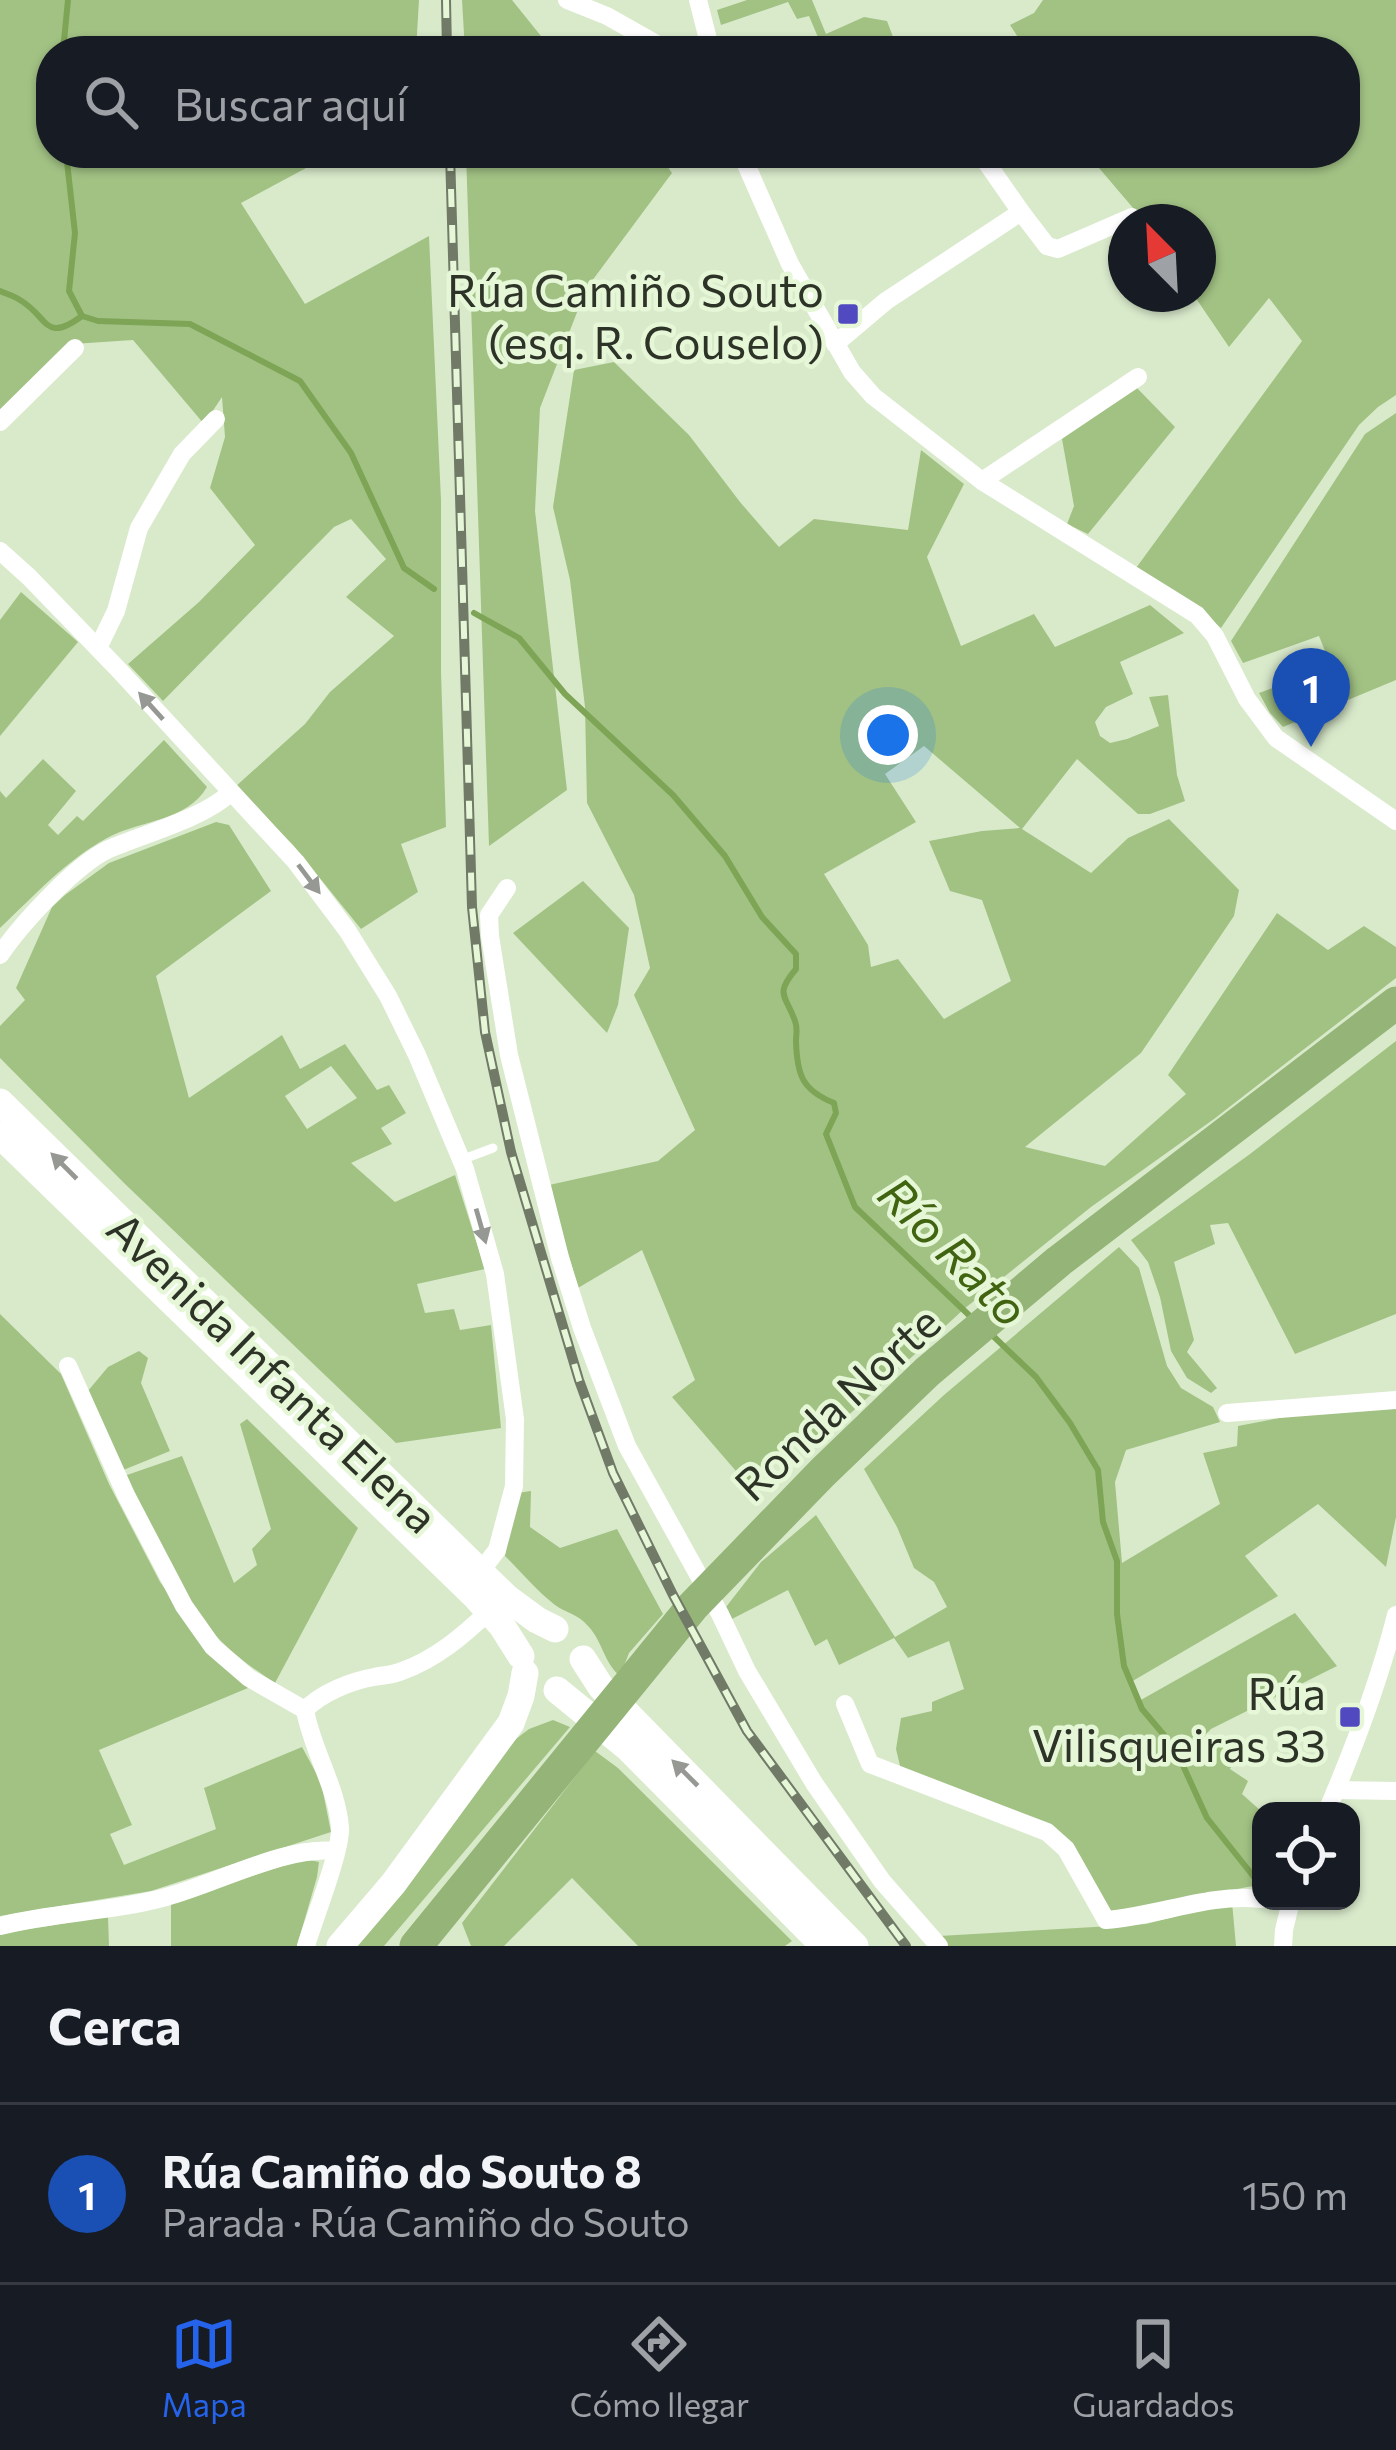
<!DOCTYPE html>
<html lang="es">
<head>
<meta charset="utf-8">
<style>
	:root { --surface:#171b24; --page:#20242c; --text:#f1f3f6; --muted:#9ea1a6; --line:#363941; --accent:#2563eb }
	body { margin:0; font-family:Commissioner,sans-serif; background:var(--page); color:var(--text) }
	.controls { position:absolute; right:36px; bottom:36px; display:grid; overflow:hidden; border-radius:24px; box-shadow:0 3px 9px #0004 }
	.controls button { width:108px; height:108px; display:grid; place-items:center; padding:0; border:0; border-bottom:3px solid var(--line); background:var(--surface); color:var(--text); font:60px sans-serif }
	.compass { position:absolute; left:1108px; top:204px; width:108px; height:108px; border-radius:50%; background:var(--surface); box-shadow:0 3px 9px #0004; rotate:336deg }
	.you { position:absolute; left:888px; top:735px; width:42px; height:42px; margin:-30px; border:9px solid #fff; border-radius:50%; background:#1a73e8; box-shadow:0 0 0 18px #1a73e833 }
	.badge { display:grid; place-items:center; width:78px; height:78px; border-radius:50%; background:var(--accent); color:#fff; font-size:39px; font-weight:700 }
	.pin { position:absolute; translate:-50% -99px; filter:drop-shadow(0 3px 6px #0008) }
	.pin::after { content:''; position:absolute; top:63px; width:42px; height:36px; background:inherit; clip-path:polygon(0 0,100% 0,50% 100%) }
	.list { margin:0; padding:0; list-style:none }
	h2 { display:flex; justify-content:space-between; align-items:center; height:156px; margin:0; padding:0 48px; font-size:51px }
	h2 small { font-size:39px; font-weight:400; color:var(--muted) }
	.list li { display:grid; grid-template-columns:78px 1fr auto; gap:36px; align-items:center; box-sizing:border-box; height:180px; padding:0 48px; border-top:3px solid var(--line) }
	.list b { display:block; font-size:45px; white-space:nowrap }
	.list p { margin:0; font-size:39px; white-space:nowrap; color:var(--muted) }
	.list em { font-size:39px; font-style:normal; color:var(--muted) }
	.icon { flex:none; width:66px; height:66px; fill:none; stroke:currentColor; stroke-width:2; stroke-linecap:round; stroke-linejoin:round }
	.map { position:relative; flex:none; width:1396px; height:1946px; overflow:hidden }
	.search { position:absolute; background:var(--surface); box-shadow:0 3px 9px #0004; left:36px; right:36px; top:36px; height:132px; display:flex; align-items:center; gap:30px; box-sizing:border-box; padding:0 42px; border-radius:48px; color:var(--muted); font-size:45px }
	.sheet { height:336px; background:var(--surface) }
	nav { display:flex; justify-content:space-around; align-items:center; box-sizing:border-box; height:168px; border-top:3px solid var(--line); background:var(--surface); font-size:33px; color:var(--muted) }
	nav a { display:grid; justify-items:center; gap:6px }
	nav .on { color:var(--accent) }
	.map>svg:first-child { display:block }
	.green { fill:#a2c284; fill-rule:evenodd }
	.lines { fill:none; stroke-linecap:round; stroke-linejoin:round }
	.stream { stroke:#7ea456; stroke-width:6 }
	.lane { stroke:#fff; stroke-width:9 }
	.street { stroke:#fff; stroke-width:18 }
	.secondary { stroke:#fff; stroke-width:27 }
	.highway { stroke:#95b477; stroke-width:33 }
	.rail-casing { stroke:#707a67; stroke-width:10 }
	.rail { stroke:#e6f7d8; stroke-width:6; stroke-dasharray:18; stroke-linecap:butt }
	.oneway { fill:#969993 }
	.poi-dot { fill:#5149c0; stroke:#e6f7d8; stroke-width:4.5 }
	.labels { text-anchor:middle; dominant-baseline:central; stroke-width:9; stroke-linejoin:round; paint-order:stroke }
	.poi-label { font-size:45px; fill:#2d3327; stroke:#e6f7d8; text-anchor:end }
	.street-label { font-size:45px; fill:#2d3327; stroke:#e6f7d8 }
	.water-label { font-size:48px; font-style:italic; fill:#416411; stroke:#e6f7d8 }
</style>
</head>
<body>
<div class="map">
<svg width="1396" height="1946" viewBox="0 0 1396 1946">
	<rect width="100%" height="100%" fill="#d9eacb"/>
	<g class="green">
		<path d="M0 0H419L416 51H51V153H334L241 203 305 304 429 236 441 500V672L446 827 401 844 418 892 361 929 293 845 235 787 305 724 330 692 394 636 346 597 386 559 351 519 334 527 163 701 128 664 199 602 255 545 210 488 225 437 222 397 204 424 133 340 73 344 0 411Z"/>
		<path d="M462 0H512L553 51H465Z"/>
		<path d="M747 0H812L826 34 864 17 887 21 898 50 820 51 823 49 809 16 797 19 788 2 721 25 717 10Z"/>
		<path d="M1043 0H1396V395L1378 407 1359 425 1221 628 1191 603 1136 568 1302 341 1269 298 1229 347 1193 294H1198V222H1145L1099 168 1089 153H1345V51H1027L1010 25 1034 13Z"/>
		<path d="M466 153H658L672 173 586 289 540 408 535 511 567 790 489 846Z"/>
		<path d="M614 362 689 435 740 502 779 547 814 519 908 530 921 450 964 484 927 557 961 646 1034 614 1055 647 1150 605 1184 633 1120 662 1133 694 1106 707 1095 722 1100 736 1110 743 1127 739 1159 726 1149 697 1168 695 1177 775 1185 801 1150 814H1138L1077 759 1022 829 1091 873 1128 838 1169 819 1239 890 1234 916 1141 1053 1025 1147 1105 1166 1186 1094 1168 1075 1277 913 1328 950 1364 926 1396 947V978L1214 1119 1091 1207 964 1309 815 1446 799 1433 748 1485 672 1397 695 1380 642 1250 578 1288 549 1185 658 1161 695 1130 634 995 650 968 634 895 587 803 585 707 570 580 553 507 574 370ZM924 746 1020 828 982 831 929 841 950 891 982 900 1011 981 944 1019 898 959 871 967 868 945 824 874 916 822 885 774Z"/>
		<path d="M1137 388 1175 427 1088 534 1067 524 1074 506 1062 439Z"/>
		<path d="M1396 413V680L1283 727 1270 713 1259 693 1331 666 1319 636 1243 663 1231 641 1365 434Z"/>
		<path d="M21 592 78 642 0 736V620Z"/>
		<path d="M164 740 207 787C187 821 142 820 109 837 67 859 34 896 0 928V791L6 798 43 759 76 791 48 825 58 835 77 816 83 821Z"/>
		<path d="M216 822 229 825 271 891 156 976 189 1098 282 1035 300 1069 345 1044 377 1090 389 1085 406 1113 381 1128 392 1144 351 1163 395 1202 455 1175 485 1269 417 1284 425 1313 454 1309 460 1330 491 1325 501 1428 396 1443 125 1184 0 1058V1026L25 1000 16 988 52 907 65 895 109 863ZM331 1066 357 1098 307 1129 285 1096Z"/>
		<path d="M583 881 629 928 618 1005 607 1033 513 933Z"/>
		<path d="M1396 1041V1314L1295 1354 1228 1223 1210 1225 1215 1244 1174 1262 1194 1340 1187 1352 1217 1388 1211 1393 1187 1378 1171 1351 1160 1297 1148 1262 1131 1240 1250 1154Z"/>
		<path d="M1119 1247 1139 1268 1167 1366 1181 1388 1213 1407 1220 1422 1126 1450 1115 1482 1122 1563 1220 1504 1203 1453 1237 1446 1238 1426 1295 1415 1396 1405V1517L1386 1567 1318 1504 1245 1556 1278 1596 1131 1682 1139 1701 1295 1613 1337 1666 1211 1729 1205 1735 1237 1755 1230 1769 1248 1781 1242 1794 1261 1811 1256 1818 1261 1822V1885C1211 1891 1164 1912 1113 1916L1066 1839 901 1770 896 1749 901 1718 932 1711V1702L964 1689 949 1641 908 1658 894 1638 839 1665 827 1639 815 1646 788 1590 732 1619 726 1607 761 1562 816 1515 895 1637 947 1607 934 1582 914 1568 897 1527 864 1469 944 1395Z"/>
		<path d="M0 1314 61 1374 109 1484 160 1582 213 1654 248 1688 99 1750 132 1825 110 1834 124 1865 216 1829 204 1788 302 1747 321 1782 331 1832 151 1891 0 1916Z"/>
		<path d="M139 1351 148 1358 141 1383 170 1451 121 1471 87 1392 108 1367Z"/>
		<path d="M247 1419 358 1528 275 1683C254 1669 235 1656 217 1637 178 1596 150 1527 124 1476L182 1456 234 1583 257 1565 252 1549 271 1529 240 1424Z"/>
		<path d="M531 1491 530 1527 560 1548 617 1529 663 1614 629 1653 620 1676C604 1663 602 1640 588 1626 578 1614 566 1613 555 1605 537 1591 521 1572 505 1556L517 1493Z"/>
		<path d="M553 1720 570 1727 384 1946H352L512 1742 529 1729Z"/>
		<path d="M595 1751 618 1768 792 1941 785 1946H638L572 1878 504 1946H471L462 1923Z"/>
		<path d="M305 1859 319 1862 317 1877 297 1946H171V1902Z"/>
		<path d="M1232 1902 1236 1946H948L939 1936 1146 1924Z"/>
		<path d="M108 1916 109 1946H0V1934Z"/>
	</g>
	<g class="lines">
		<g class="stream">
			<path d="M63 51 68 0"/>
			<path d="M66 153 75 233 69 291 82 316 98 321 190 324 300 381 351 453 404 568 434 589"/>
			<path d="M0 291C7 294 14 296 20 300 49 317 44 344 82 316"/>
			<path d="M474 613 519 638 565 694 673 795 725 856 762 917 796 954V969C774 995 786 995 795 1021 798 1029 796 1033 796 1041 797 1075 802 1090 834 1103L836 1113 826 1134 855 1207 971 1317"/>
			<path d="M990 1333 1036 1377 1070 1423 1098 1470 1103 1522 1117 1561V1614L1124 1666 1142 1709 1175 1748 1207 1818 1258 1882"/>
		</g>
		<path class="lane" d="M461 1160 493 1148"/>
		<g class="street">
			<path d="M567 0 607 16 669 51"/>
			<path d="M698 0 711 51"/>
			<path d="M741 153 790 264 852 372 873 396 982 481 1197 615 1215 636 1247 699 1276 738 1396 821"/>
			<path d="M1021 212 1047 246 1058 249 1132 217"/>
			<path d="M835 344 886 301 1021 212 980 153"/>
			<path d="M0 422 75 348"/>
			<path d="M982 481 1138 377"/>
			<path d="M0 551 29 577 117 668 296 862 347 930 388 996 417 1055 465 1169 495 1274 515 1419 514 1486 497 1550 481 1571"/>
			<path d="M98 648 116 611 139 528 182 454 216 419"/>
			<path d="M507 888 489 915 490 936 509 1055 560 1258 582 1328 627 1446 720 1614 747 1671 814 1783 882 1881 939 1946"/>
			<path d="M0 955C21 924 76 864 109 849 144 834 204 818 230 793"/>
			<path d="M68 1366 126 1495 184 1606 213 1647 249 1678 305 1710"/>
			<path d="M1227 1413 1396 1400"/>
			<path d="M845 1704 870 1764 1047 1832 1066 1849 1106 1920C1159 1916 1209 1893 1261 1899"/>
			<path d="M1336 1790 1396 1791"/>
			<path d="M1327 1811C1354 1748 1379 1682 1396 1615"/>
			<path d="M0 1926C54 1912 112 1912 166 1897 216 1884 286 1845 336 1851"/>
			<path d="M306 1946C314 1919 341 1851 340 1828 337 1787 312 1750 305 1710 321 1693 351 1681 374 1677 384 1675 393 1675 402 1671 436 1659 464 1635 489 1611"/>
			<path d="M1283 1946 1284 1930 1291 1901"/>
		</g>
		<g class="secondary">
			<path d="M0 1102 507 1598 537 1620 555 1629"/>
			<path d="M0 1135 475 1596 502 1626 521 1656"/>
			<path d="M583 1659 601 1687 855 1946"/>
			<path d="M557 1690 628 1748 824 1946"/>
			<path d="M340 1946 393 1884 511 1723 521 1696 525 1673"/>
		</g>
		<path class="highway" d="M416 1946 693 1606 823 1472 927 1372 1059 1261 1396 1003"/>
		<defs>
			<g id="rail">
				<path d="M446 0 447 51"/>
				<path d="M450 153 472 907 485 1032 511 1152 579 1380 613 1473 673 1595 747 1731 906 1946"/>
			</g>
		</defs>
		<use href="#rail" class="rail-casing"/>
		<use href="#rail" class="rail"/>
	</g>
	<defs><path id="oneway-solid" d="M-6-.8H1V-3.2L6.5 0L1 3.2V.8H-6Z" transform="scale(3)"/></defs>
	<g class="oneway">
		<use href="#oneway-solid" transform="translate(151 706) rotate(-132)"/>
		<use href="#oneway-solid" transform="translate(309 879) rotate(53)"/>
		<use href="#oneway-solid" transform="translate(64 1166) rotate(-135)"/>
		<use href="#oneway-solid" transform="translate(481 1226) rotate(74)"/>
		<use href="#oneway-solid" transform="translate(685 1773) rotate(-135)"/>
	</g>
	<g class="poi-dot">
		<rect x="836" y="302" width="24" height="24" rx="6"/>
		<rect x="1338" y="1705" width="24" height="24" rx="6"/>
	</g>
	<g class="labels">
		<g class="poi-label">
			<text x="824" y="288">Rúa Camiño Souto<tspan x="824" dy="52">(esq. R. Couselo)</tspan></text>
			<text x="1326" y="1691">Rúa<tspan x="1326" dy="52">Vilisqueiras 33</tspan></text>
		</g>
		<g class="street-label">
			<text transform="translate(274 1371) rotate(44)">Avenida Infanta Elena</text>
			<text transform="translate(836 1402) rotate(-43)">Ronda Norte</text>
		</g>
		<g class="water-label">
			<text transform="translate(955 1250) rotate(45)">Río Rato</text>
		</g>
	</g>
</svg>
<div class="controls">
<button><svg class="icon" aria-label="locate" viewBox="0 0 24 24"><circle cx="12" cy="12" r="6"/><path d="M12 2v4M12 18v4M2 12h4M18 12h4"/></svg></button>
</div>
<svg class="compass" viewBox="-18 -18 36 36"><path d="M0-13l5 13h-10z" fill="#e53935"/><path d="M0 13l5-13h-10z" fill="#9ea1a6"/></svg>
<div class="you"></div>
<div class="pin badge" style="left:1311px;top:747px;background:#1a4fb4">1</div>
<div class="search"><svg class="icon" aria-label="search" viewBox="0 0 24 24"><circle cx="10" cy="10" r="6"/><path d="M15 15l6 6"/></svg>Buscar aquí</div>
</div>
<section class="sheet">
<h2>Cerca<small></small></h2>
<ul class="list">
<li><span class="badge" style="background:#1a4fb4">1</span><div><b>Rúa Camiño do Souto 8</b><p>Parada · Rúa Camiño do Souto</p></div><em>150 m</em></li>
</ul>
</section>
<nav>
<a class="on"><svg class="icon" aria-label="map" viewBox="0 0 24 24"><path d="M3 6l6-2 6 2 6-2v14l-6 2-6-2-6 2zM9 4v14M15 6v14"/></svg>Mapa</a>
<a><svg class="icon" aria-label="directions" viewBox="0 0 24 24"><path d="M12 3l9 9-9 9-9-9zM9 14v-3h6M13 9l2 2-2 2"/></svg>Cómo llegar</a>
<a><svg class="icon" aria-label="saved" viewBox="0 0 24 24"><path d="M7 4h10v16l-5-4-5 4z"/></svg>Guardados</a>
</nav>
</body>
</html>
